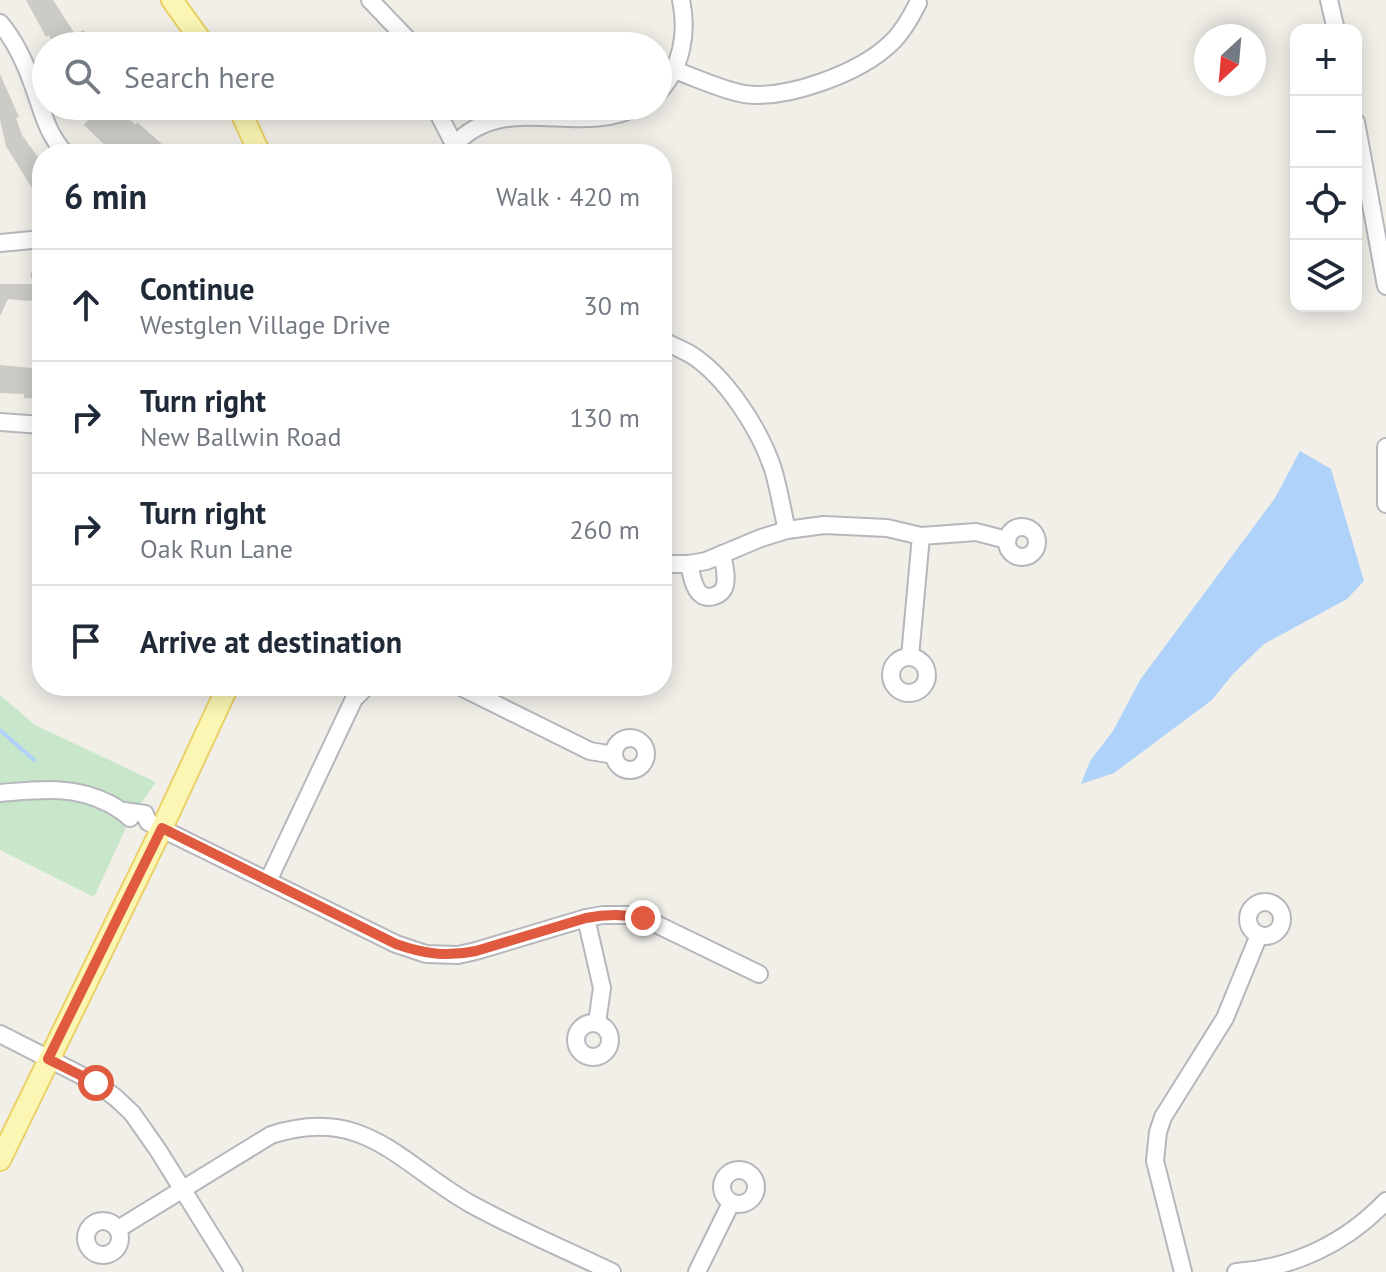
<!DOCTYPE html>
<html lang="en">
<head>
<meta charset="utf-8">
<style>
	:root { --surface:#fff; --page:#f6f6f7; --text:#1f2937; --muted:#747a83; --line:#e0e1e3 }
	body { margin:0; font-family:"PT Sans",sans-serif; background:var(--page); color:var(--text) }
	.controls { position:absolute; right:24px; top:24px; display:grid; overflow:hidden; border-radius:16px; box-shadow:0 4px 20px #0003 }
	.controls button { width:72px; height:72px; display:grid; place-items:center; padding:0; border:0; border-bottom:2px solid var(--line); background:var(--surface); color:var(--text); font:40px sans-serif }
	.compass { position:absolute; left:1194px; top:24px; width:72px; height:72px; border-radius:50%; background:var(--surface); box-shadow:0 4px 20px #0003; rotate:206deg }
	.stop { position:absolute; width:24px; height:24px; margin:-18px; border:6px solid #e05a3f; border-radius:50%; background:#fff }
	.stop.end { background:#e05a3f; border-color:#fff; box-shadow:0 2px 8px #0008 }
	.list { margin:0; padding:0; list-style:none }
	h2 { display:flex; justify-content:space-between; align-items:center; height:104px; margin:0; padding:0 32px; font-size:34px }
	h2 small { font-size:26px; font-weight:400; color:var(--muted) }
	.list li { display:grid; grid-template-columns:52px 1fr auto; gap:24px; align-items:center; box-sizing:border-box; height:112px; padding:0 32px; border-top:2px solid var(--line) }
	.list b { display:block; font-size:30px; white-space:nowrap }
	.list p { margin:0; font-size:26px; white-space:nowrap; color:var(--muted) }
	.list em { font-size:26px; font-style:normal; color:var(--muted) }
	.icon { flex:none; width:44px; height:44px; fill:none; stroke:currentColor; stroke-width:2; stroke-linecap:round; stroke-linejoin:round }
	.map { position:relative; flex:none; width:1386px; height:1272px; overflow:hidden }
	.search { position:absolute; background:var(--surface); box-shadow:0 4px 20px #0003; left:32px; top:32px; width:640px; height:88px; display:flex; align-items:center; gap:20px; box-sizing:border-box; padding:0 28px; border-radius:44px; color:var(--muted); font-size:30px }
	.panel { position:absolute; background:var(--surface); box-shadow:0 4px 20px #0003; left:32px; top:144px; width:640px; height:552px; border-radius:32px }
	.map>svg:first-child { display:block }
	.green { fill:#c7e6ca }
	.water { fill:#afd2fa }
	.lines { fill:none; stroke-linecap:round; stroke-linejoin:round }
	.stream { stroke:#afd2fa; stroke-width:4 }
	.building { fill:#cccbc5 }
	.minor-casing { stroke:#b5b7bc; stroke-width:20 }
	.major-casing { stroke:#ead168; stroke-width:24 }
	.minor { stroke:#fff; stroke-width:16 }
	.major { stroke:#fbf6b3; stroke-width:20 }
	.route { stroke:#e05a3f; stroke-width:10 }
</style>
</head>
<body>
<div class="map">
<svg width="1386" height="1272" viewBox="0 0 1386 1272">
	<rect width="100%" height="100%" fill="#f1efe8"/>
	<path class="green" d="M0 695 35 725 156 782 130 819 94 897 0 850Z"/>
	<path class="water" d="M1300 451 1331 469 1364 581 1347 599 1264 644 1233 674 1212 700 1114 773 1081 784 1090 761 1113 731 1140 680 1275 498Z"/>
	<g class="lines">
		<path class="stream" d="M0 730 34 760"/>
	</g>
	<g class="building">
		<path d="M26 0H53L75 34 84 30 90 46H54L49 35 46 37Z"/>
		<path d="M0 74 19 117 16 118 22 135 42 163V204L6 146 0 120Z"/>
		<path d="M99 106H113L136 125 137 122 164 146 157 154H119L111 146 109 149 84 125Z"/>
		<path d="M42 271V303H39L37 299 28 301 8 299 0 316V284H33L30 273Z"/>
		<path d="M0 365 42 369V399L24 398V394L0 393Z"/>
	</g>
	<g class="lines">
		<defs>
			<g id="minor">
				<path d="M370 0 414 46"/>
				<path d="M1329 0 1336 30"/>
				<path d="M0 23C16 42 25 62 33 85 42 109 47 135 66 154"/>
				<path d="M674 70C697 78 721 90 744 94 787 100 860 73 891 43 903 32 911 17 918 3"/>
				<path d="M658 93C682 67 688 33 681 0"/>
				<path d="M436 106 438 113 454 144"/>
				<path d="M1356 122 1386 286"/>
				<path d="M447 154C497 85 576 140 639 106"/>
				<path d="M0 243 42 239"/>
				<path d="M662 340C671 345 681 349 690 354 726 376 760 430 773 469 779 489 782 510 787 530"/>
				<path d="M0 422 42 425"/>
				<path d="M1386 447V504"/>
				<circle cx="1022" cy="542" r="15"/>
				<path d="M662 564H689L706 561 761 538 787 530 824 525 887 528 921 536 976 532 1007 540"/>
				<path d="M689 564C692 577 695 602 714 596 718 595 722 592 724 588 728 579 724 564 722 554"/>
				<circle cx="909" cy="675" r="18"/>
				<path d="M910 657 921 536"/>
				<path d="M459 686 590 751 614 755"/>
				<circle cx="630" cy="754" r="16"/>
				<path d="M0 793C39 790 72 785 108 803 117 808 123 811 130 818"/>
				<path d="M124 811 145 814 148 822 396 944 426 954 458 955 476 951 586 918 603 915H628L654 923 759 974"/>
				<path d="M268 881 354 699 367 686"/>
				<circle cx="1265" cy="919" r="17"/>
				<path d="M586 918 602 988 597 1023"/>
				<circle cx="593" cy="1040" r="17"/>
				<path d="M0 1034 96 1083 116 1098 132 1113 158 1150 234 1272"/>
				<circle cx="739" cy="1187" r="17"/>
				<circle cx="103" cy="1238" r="17"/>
				<path d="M118 1229 271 1135C363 1105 398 1162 469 1203 514 1228 564 1249 612 1272"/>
				<path d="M697 1272 731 1203"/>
				<path d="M1183 1272 1155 1161 1158 1132 1163 1117 1225 1018 1259 935"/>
				<path d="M1236 1272C1294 1268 1346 1243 1386 1201"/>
			</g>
			<g id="major">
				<path d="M172 0 205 46"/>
				<path d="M238 106 260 154"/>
				<path d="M0 1160 162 828 228 686"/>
			</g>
		</defs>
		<use href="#minor" class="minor-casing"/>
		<use href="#major" class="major-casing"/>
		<use href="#minor" class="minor"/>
		<use href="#major" class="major"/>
	</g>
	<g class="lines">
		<path class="route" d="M96 1083 48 1059 162 828 396 944C424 954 447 957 476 951L586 918C606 914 624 914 643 918"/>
	</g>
</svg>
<div class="controls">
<button>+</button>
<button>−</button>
<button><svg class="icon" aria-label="locate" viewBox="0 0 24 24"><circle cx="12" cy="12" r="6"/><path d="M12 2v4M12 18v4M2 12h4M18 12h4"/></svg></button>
<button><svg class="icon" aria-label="layers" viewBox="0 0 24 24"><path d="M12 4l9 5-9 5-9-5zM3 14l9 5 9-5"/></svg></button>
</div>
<svg class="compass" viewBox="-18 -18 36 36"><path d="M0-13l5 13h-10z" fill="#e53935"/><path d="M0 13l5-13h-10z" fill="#747a83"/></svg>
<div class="stop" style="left:96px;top:1083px"></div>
<div class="stop end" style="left:643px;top:918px"></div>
<div class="search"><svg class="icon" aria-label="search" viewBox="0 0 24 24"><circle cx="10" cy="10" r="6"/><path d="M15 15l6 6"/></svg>Search here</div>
<section class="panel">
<h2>6 min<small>Walk · 420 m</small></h2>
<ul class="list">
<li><svg class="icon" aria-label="ahead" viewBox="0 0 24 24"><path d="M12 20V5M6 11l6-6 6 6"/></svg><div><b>Continue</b><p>Westglen Village Drive</p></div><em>30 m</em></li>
<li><svg class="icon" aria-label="right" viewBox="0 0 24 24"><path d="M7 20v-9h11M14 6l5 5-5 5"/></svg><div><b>Turn right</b><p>New Ballwin Road</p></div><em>130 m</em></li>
<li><svg class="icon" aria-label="right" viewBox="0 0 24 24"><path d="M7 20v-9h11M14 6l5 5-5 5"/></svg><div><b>Turn right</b><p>Oak Run Lane</p></div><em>260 m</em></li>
<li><svg class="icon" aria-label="arrive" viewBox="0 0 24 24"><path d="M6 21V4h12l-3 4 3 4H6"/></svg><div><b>Arrive at destination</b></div></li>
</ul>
</section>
</div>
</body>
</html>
